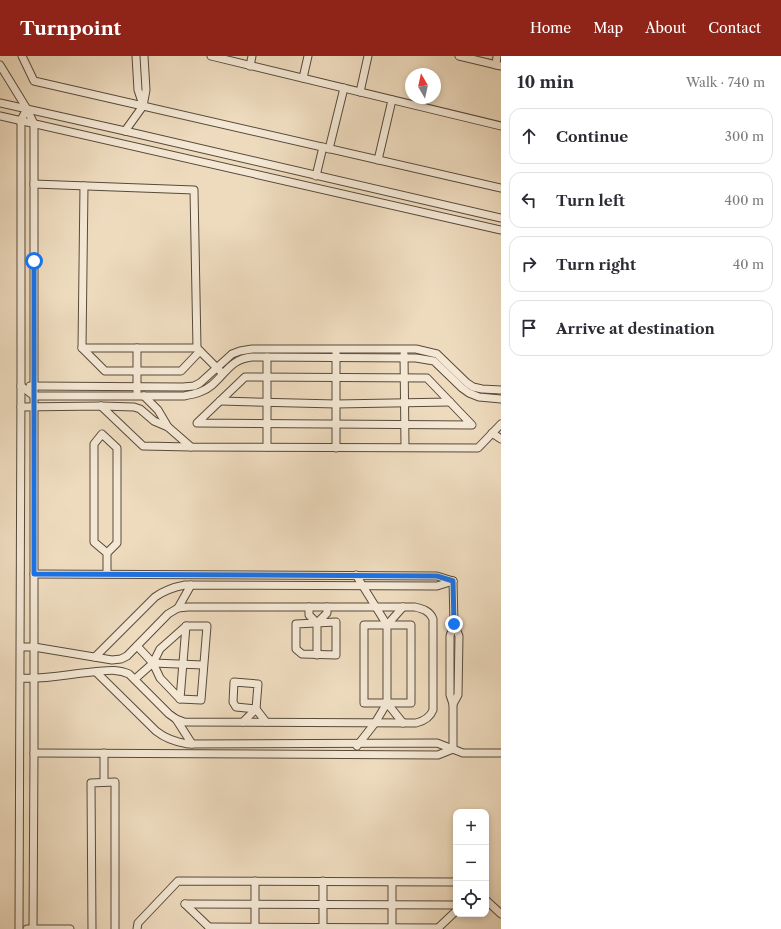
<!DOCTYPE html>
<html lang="en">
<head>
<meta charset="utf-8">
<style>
	:root { --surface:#fff; --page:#f7f7f7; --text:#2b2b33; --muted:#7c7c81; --line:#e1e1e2; --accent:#8f2418 }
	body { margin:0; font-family:"Libre Caslon Text",serif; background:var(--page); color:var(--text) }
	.controls { position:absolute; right:12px; bottom:12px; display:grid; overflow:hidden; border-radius:8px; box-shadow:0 2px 6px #0003 }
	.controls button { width:36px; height:36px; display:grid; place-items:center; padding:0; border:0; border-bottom:1px solid var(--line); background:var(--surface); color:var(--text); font:20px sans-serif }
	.compass { position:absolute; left:405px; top:12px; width:36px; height:36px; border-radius:50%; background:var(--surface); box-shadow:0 2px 6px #0003; rotate:351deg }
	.stop { position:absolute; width:12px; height:12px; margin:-9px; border:3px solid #1a73e8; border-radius:50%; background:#fff }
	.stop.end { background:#1a73e8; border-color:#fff; box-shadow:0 1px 4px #0008 }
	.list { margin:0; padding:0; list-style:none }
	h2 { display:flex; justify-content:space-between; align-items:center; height:52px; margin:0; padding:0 16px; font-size:17px }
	h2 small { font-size:13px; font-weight:400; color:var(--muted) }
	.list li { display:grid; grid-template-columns:26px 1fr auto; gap:12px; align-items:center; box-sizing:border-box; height:56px; margin:0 8px 8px; padding:0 8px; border:1px solid var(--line); border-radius:12px }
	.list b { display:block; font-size:15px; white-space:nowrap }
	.list em { font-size:13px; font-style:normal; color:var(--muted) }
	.icon { flex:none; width:22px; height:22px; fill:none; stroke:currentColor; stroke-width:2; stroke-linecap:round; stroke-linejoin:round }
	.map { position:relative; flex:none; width:501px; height:873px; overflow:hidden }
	header { display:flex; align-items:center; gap:24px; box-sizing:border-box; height:56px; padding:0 20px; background:var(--accent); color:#fff }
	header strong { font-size:19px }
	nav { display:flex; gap:22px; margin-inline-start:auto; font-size:14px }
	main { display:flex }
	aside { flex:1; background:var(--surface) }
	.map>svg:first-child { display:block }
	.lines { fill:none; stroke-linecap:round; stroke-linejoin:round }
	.minor-casing { stroke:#584a3b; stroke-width:9 }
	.minor { stroke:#f4e8d5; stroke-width:7 }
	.route { stroke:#1a73e8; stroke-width:5 }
</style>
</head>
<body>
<header>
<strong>Turnpoint</strong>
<nav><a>Home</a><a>Map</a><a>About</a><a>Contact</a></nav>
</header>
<main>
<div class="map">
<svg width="501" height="873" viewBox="0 0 501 873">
	<rect width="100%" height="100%" fill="#eedbbe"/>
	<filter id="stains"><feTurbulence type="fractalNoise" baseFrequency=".005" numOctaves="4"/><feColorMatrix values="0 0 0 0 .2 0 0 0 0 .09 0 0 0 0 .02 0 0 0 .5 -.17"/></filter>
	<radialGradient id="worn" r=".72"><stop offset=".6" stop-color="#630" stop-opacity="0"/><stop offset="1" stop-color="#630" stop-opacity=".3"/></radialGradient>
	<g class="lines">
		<defs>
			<g id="minor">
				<path d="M22 0 34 25 501 132"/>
				<path d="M136 0 138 34 143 49"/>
				<path d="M211 0 501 70"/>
				<path d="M459 0 501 10"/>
				<path d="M0 9 27 53 34 68V697L33 873"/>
				<path d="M496 9 497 0"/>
				<path d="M250 10 252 0"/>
				<path d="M303 22 308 0"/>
				<path d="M360 36 368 0"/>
				<path d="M0 47 125 75 501 162"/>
				<path d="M0 60 501 174"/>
				<path d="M125 75 143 50 146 34 144 0"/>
				<path d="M329 93 344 32"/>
				<path d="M378 104 392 44"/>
				<path d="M316 120 323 91"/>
				<path d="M34 128 194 134 197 292 220 315"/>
				<path d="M84 130 82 292H197"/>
				<path d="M82 292 105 315H181L200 295"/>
				<path d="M137 292V336"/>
				<path d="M336 297V392"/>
				<path d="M404 298 405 391"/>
				<path d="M245 321 427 322 472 369 197 367Z"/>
				<path d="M21 330 34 340H184C195 338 204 336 212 329 227 316 231 303 252 301L416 302 434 305 462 332 469 337 479 341 501 343"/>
				<path d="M30 330 183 331 194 330 200 327 232 298 240 295 252 293H416L437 298 467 327 473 331 482 333 501 334"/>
				<path d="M144 340 158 354 168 371"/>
				<path d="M220 345 336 348 450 346"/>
				<path d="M101 350 143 390 191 391"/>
				<path d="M21 351 101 350 134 351 140 353 154 365 168 371 191 391 478 392 501 368"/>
				<path d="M492 377 501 383"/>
				<path d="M267 391V301"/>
				<path d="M107 497 117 487V392L102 378 94 388V486L107 497V518"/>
				<path d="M34 518 437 520 453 525"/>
				<path d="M356 519 387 569V647L375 667 357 690"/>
				<path d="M309 551V559L317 567 327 557V551"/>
				<path d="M178 552 191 529"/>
				<path d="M336 566V599L302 598 296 593V568Z"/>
				<rect x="364" y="569" width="47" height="78"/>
				<path d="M387 569 403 551"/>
				<path d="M317 599V567"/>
				<path d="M95 601 155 541C165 534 174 531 185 529L437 530 453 525"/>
				<path d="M153 607 203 609"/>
				<path d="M96 616 156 675C166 683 175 686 188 688L437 687 463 697H501"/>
				<path d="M21 622C44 624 69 618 92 616 105 615 117 612 129 618L169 658 176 663 184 666 416 667C424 665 430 662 433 654V563C430 555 423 553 415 551H188L178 552 168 558 127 600 121 603 112 604 34 591H21"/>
				<path d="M135 623 153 607 160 593 186 570H207L201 644 180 643 160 622 153 607 137 590"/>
				<path d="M234 626 258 628 256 653 236 651 233 646Z"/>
				<path d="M180 643 186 570"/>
				<path d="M387 647 403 667"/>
				<path d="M453 648 458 639 459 580 454 568"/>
				<path d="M176 663 192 688"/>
				<path d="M243 666 256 653 266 666"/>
				<path d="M453 693V648L450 639V580L454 568 453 525"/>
				<path d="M34 697 438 699 453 693"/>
				<path d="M104 726V697"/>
				<path d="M255 825V873"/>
				<path d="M486 844 501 858"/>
				<path d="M185 848 456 849"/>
				<path d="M185 848 211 873"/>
				<path d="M209 871 439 872"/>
				<path d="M19 873 21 330V64L27 53"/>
				<path d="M27 873H70"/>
				<path d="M92 873 91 727 115 726V873"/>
				<path d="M137 873 138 867 178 825 456 826"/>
				<path d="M323 873V825"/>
				<path d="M392 873V826"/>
				<path d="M437 873 456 855"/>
			</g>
		</defs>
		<use href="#minor" class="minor-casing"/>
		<use href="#minor" class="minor"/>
	</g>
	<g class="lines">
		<path class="route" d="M34 205V518L437 520 453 525 454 568"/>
	</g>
	<rect width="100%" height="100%" filter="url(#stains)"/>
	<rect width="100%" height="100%" fill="url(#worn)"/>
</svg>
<div class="controls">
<button>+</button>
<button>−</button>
<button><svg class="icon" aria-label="locate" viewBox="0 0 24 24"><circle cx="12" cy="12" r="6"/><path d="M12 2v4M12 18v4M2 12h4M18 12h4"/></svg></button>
</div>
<svg class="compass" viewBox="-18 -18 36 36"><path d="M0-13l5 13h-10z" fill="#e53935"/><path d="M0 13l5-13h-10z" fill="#7c7c81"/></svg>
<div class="stop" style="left:34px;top:205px"></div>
<div class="stop end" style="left:454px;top:568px"></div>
</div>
<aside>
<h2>10 min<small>Walk · 740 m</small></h2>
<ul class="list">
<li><svg class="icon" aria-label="ahead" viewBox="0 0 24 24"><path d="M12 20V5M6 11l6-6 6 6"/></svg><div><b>Continue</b></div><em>300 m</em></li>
<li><svg class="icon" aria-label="left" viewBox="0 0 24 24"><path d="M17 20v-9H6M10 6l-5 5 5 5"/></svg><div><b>Turn left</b></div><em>400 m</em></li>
<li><svg class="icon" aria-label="right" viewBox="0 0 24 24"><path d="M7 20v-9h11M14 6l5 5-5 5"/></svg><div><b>Turn right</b></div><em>40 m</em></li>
<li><svg class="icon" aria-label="arrive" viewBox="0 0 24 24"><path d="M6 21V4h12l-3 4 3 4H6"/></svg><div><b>Arrive at destination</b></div></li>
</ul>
</aside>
</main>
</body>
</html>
